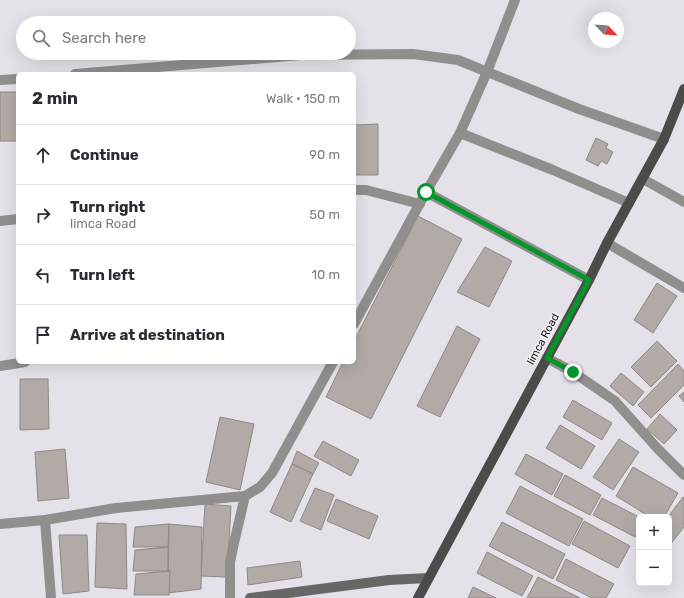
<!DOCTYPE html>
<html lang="en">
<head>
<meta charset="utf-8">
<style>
	:root { --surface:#fff; --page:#f2f2f3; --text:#2b2b33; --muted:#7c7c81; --line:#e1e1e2 }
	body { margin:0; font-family:Rubik,sans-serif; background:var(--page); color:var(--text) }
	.controls { position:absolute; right:12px; bottom:12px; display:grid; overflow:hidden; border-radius:6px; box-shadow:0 4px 16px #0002 }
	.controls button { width:36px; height:36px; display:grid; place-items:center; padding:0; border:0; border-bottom:1px solid var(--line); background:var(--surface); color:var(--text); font:20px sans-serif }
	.compass { position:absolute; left:588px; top:12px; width:36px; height:36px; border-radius:50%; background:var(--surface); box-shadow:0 4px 16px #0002; rotate:115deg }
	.stop { position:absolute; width:12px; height:12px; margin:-9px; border:3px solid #04952b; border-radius:50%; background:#fff }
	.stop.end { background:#04952b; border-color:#fff; box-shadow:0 1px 4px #0008 }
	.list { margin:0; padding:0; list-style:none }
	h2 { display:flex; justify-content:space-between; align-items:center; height:52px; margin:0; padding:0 16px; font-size:17px }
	h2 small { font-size:13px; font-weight:400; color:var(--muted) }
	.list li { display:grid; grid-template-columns:26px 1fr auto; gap:12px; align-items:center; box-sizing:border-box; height:60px; padding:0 16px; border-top:1px solid var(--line) }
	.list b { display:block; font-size:15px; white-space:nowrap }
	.list p { margin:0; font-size:13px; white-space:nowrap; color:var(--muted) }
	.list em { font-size:13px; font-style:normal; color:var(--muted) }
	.icon { flex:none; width:22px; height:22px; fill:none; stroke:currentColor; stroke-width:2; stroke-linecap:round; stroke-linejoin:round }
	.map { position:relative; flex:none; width:684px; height:598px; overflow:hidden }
	.search { position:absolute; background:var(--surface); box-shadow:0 4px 16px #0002; left:16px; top:16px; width:340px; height:44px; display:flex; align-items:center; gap:10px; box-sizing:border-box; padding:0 14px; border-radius:22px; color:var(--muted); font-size:15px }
	.panel { position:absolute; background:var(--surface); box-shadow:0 4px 16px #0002; left:16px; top:72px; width:340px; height:292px; border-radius:6px }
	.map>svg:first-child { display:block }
	.building { fill:#b1aaa7; stroke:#8f8886 }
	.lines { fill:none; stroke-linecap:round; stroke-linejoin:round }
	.street { stroke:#918e8e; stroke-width:10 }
	.secondary { stroke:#6a6666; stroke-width:10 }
	.primary { stroke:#4f4a4a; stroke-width:10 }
	.route { stroke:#04952b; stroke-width:5 }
	.labels { text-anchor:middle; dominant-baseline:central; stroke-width:4; stroke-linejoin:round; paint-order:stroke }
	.street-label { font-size:11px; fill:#19191b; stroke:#f1eff5 }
</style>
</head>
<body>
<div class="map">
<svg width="684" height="598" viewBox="0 0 684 598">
	<rect width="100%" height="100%" fill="#e4e2e8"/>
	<g class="building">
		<rect x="0" y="92" width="18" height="49"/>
		<path d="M378 124V175H354V125Z"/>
		<path d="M596 138 608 144 606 148 613 152 607 164 601 161 598 166 586 160Z"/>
		<path d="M418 216 462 239 371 419 326 397 343 362H354V341Z"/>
		<path d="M485 247 512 261 489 307 457 292Z"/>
		<path d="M657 283 677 296 653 333 634 320Z"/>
		<path d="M457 326 480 339 440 417 417 406Z"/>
		<path d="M657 341 677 361 651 387 631 367Z"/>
		<path d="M678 364 684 371V385L651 418 638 405Z"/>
		<path d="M621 373 644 392 633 406 610 386Z"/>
		<path d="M20 379H48L49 429 20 430Z"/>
		<path d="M684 392V402L679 396Z"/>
		<path d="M573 400 612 423 602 440 563 417Z"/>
		<path d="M660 414 677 430 664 444 647 429Z"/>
		<path d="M220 417 254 424 240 490 206 482Z"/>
		<path d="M560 425 595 446 581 469 546 448Z"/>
		<path d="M619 439 639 452 613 490 593 477Z"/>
		<path d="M323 441 359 460 351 476 314 456Z"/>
		<path d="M65 449 69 498 38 501 35 452Z"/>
		<path d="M297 451 319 463 313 474 292 464Z"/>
		<path d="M526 454 563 474 552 495 515 474Z"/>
		<path d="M292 464 313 474 291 522 270 512Z"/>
		<path d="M633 467 678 493 664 517H650L616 496Z"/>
		<path d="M565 475 601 495 590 515 554 496Z"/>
		<path d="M520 486 583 519 569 546 506 513Z"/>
		<path d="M315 488 334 495 321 530 300 521Z"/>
		<path d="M683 497 684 498V527L669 546V517H668Z"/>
		<path d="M602 498 639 517V529L635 537 593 515Z"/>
		<path d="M336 499 378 516 369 539 327 521Z"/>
		<path d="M205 504 231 506 227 577 201 576Z"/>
		<path d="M584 521 630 546 618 568 572 544Z"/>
		<path d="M502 522 565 554 553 579 489 546Z"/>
		<path d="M97 523 126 524 127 589 95 587Z"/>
		<path d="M169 524 202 527 201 589 168 593Z"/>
		<path d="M169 524 168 547H133L135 527Z"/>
		<path d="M59 535H87L89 591 63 594Z"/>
		<path d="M168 547V571H133L135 550Z"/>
		<path d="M487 552 533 576 522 596 477 573Z"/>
		<path d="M566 559 614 584 606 598H592L556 580Z"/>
		<path d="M300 561 302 577 248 585 247 568Z"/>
		<path d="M170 571 169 595H134L136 574Z"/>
		<path d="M538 577 580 598H527Z"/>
		<path d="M473 587 496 598H468Z"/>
	</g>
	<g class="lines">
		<g class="street">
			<path d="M75 74 301 55 413 54 458 60 579 109 664 139"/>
			<path d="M0 80 18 79"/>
			<path d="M460 133 553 170 629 203"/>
			<path d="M643 179 684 202"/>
			<path d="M354 190H366L420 204"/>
			<path d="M426 192 589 280"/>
			<path d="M0 221 18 219"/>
			<path d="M607 243 684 288"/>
			<path d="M354 324 426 192 460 133 487 72 515 0"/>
			<path d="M547 358 573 372 615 401 658 449 684 475"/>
			<path d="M0 366 25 362"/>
			<path d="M45 520 51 598"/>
			<path d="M0 524 45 520 116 508 245 496 260 487 272 473 333 362"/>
			<path d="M230 598V562L234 543 245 496"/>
		</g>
		<path class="secondary" d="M250 598 389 580 428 578"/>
		<path class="primary" d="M418 598 589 280 607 243 664 139 684 89"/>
	</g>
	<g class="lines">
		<path class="route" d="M426 192 589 280 547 358 573 372"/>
	</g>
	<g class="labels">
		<g class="street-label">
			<text transform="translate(543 339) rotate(-62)">limca Road</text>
		</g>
	</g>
</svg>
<div class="controls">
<button>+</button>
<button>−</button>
</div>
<svg class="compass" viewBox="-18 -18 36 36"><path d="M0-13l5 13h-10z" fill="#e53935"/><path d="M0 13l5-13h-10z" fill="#7c7c81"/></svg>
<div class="stop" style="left:426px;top:192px"></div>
<div class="stop end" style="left:573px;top:372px"></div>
<div class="search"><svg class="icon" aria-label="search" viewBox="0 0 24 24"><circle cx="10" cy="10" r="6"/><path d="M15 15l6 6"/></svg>Search here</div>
<section class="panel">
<h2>2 min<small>Walk · 150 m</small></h2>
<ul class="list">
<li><svg class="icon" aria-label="ahead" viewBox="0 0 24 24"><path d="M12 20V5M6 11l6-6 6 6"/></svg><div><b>Continue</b></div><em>90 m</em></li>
<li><svg class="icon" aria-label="right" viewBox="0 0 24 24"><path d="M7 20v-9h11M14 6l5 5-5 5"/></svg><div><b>Turn right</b><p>limca Road</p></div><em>50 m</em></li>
<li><svg class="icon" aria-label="left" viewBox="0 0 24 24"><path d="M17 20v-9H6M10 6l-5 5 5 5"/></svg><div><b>Turn left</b></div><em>10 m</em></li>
<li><svg class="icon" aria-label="arrive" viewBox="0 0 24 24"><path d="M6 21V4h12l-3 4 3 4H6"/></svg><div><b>Arrive at destination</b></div></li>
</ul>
</section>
</div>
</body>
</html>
